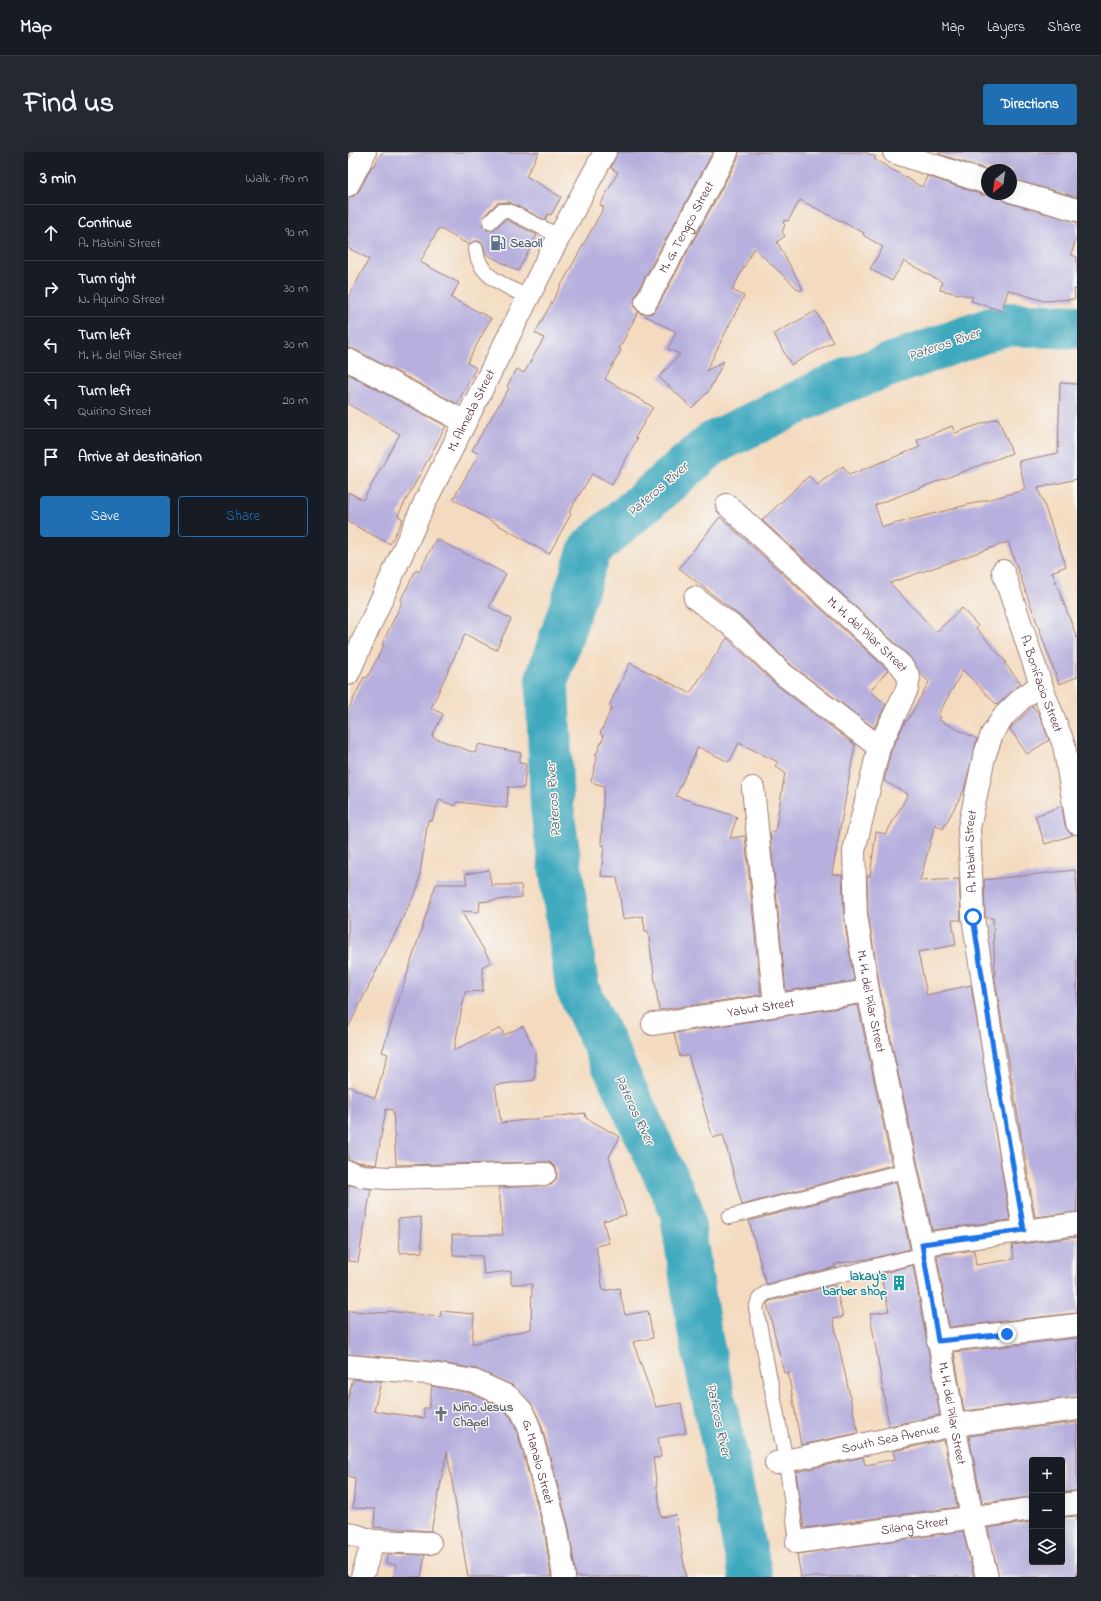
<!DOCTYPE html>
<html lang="en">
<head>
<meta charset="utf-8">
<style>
	:root { --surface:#171b24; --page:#242831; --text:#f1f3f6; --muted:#9ea1a6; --line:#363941; --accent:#1f6fb2 }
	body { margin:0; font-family:"Indie Flower",sans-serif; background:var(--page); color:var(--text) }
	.controls { position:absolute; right:12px; bottom:12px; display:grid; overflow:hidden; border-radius:4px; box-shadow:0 4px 16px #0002 }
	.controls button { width:36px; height:36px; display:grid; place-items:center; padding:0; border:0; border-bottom:1px solid var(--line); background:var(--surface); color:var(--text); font:20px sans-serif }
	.compass { position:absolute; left:633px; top:12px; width:36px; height:36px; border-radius:50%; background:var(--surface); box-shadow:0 4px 16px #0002; rotate:209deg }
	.stop { position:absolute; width:12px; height:12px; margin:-9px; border:3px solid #1a73e8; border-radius:50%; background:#fff }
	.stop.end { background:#1a73e8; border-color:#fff; box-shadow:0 1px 4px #0008 }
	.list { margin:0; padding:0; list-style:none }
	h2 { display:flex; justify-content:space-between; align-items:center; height:52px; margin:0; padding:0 16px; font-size:17px }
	h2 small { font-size:13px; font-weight:400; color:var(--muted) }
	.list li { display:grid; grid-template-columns:26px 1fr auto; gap:12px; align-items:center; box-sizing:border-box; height:56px; padding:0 16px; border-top:1px solid var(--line) }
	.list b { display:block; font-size:15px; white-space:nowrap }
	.list p { margin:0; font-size:13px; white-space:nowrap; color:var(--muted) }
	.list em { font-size:13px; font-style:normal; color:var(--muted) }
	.actions { display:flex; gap:8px; padding:12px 16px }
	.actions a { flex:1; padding:9px 0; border:1px solid var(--accent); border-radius:4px; text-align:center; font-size:14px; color:var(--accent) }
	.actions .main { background:var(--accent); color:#fff }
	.icon { flex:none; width:22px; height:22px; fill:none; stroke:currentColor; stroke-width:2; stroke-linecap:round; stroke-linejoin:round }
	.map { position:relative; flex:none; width:729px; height:1425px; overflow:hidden; border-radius:4px }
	header { display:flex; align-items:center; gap:24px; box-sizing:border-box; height:56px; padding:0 20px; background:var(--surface); border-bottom:1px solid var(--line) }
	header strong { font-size:19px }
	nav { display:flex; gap:22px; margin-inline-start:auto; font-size:14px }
	.intro { display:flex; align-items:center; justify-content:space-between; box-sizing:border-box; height:96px; padding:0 24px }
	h1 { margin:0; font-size:28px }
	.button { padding:10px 18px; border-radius:4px; background:var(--accent); color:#fff; font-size:14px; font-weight:700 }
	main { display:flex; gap:24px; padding:0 24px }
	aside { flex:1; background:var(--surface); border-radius:4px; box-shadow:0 4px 16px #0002 }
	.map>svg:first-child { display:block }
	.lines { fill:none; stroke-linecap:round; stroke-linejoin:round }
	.river { stroke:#3ea8be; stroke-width:44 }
	.building { fill:#b7b0de }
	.lane-casing { stroke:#9f7d76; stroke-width:16 }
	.street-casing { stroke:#9f7d76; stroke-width:24 }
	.secondary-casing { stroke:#9f7d76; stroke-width:24 }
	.lane { stroke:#fff; stroke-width:14 }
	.street { stroke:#fff; stroke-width:22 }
	.secondary { stroke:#fff; stroke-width:22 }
	.route { stroke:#1a73e8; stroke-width:5 }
	.labels { text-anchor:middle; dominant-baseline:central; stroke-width:3; stroke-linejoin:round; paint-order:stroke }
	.street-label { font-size:13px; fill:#4a1f2b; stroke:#f6f6f2 }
	.service-label { font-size:13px; font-weight:bold; fill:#4e5e75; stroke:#f6f6f2; text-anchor:start }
	.culture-label { font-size:13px; font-weight:bold; fill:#0d838f; stroke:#f6f6f2; text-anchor:end }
	.worship-label { font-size:13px; font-weight:bold; fill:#5b616d; stroke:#f6f6f2; text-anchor:start }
	.water-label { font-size:14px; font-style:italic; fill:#455666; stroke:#f6f6f2 }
</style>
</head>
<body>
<header>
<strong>Map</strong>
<nav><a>Map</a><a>Layers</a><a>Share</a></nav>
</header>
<div class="intro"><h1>Find us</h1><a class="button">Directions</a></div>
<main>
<aside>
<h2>3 min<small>Walk · 170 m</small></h2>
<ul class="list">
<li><svg class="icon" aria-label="ahead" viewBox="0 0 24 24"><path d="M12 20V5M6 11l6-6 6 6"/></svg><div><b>Continue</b><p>A. Mabini Street</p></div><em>90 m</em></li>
<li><svg class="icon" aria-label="right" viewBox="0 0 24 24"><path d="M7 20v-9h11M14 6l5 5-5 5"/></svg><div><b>Turn right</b><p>N. Aquino Street</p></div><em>30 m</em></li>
<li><svg class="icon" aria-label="left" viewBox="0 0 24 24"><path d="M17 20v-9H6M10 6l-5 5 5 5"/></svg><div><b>Turn left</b><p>M. H. del Pilar Street</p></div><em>30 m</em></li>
<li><svg class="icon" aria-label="left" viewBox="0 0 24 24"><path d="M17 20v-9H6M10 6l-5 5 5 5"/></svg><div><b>Turn left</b><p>Quirino Street</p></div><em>20 m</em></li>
<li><svg class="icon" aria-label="arrive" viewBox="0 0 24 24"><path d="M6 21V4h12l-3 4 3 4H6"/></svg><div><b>Arrive at destination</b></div></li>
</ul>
<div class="actions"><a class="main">Save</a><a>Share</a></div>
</aside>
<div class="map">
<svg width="729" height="1425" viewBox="0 0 729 1425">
	<rect width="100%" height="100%" fill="#f6f6f2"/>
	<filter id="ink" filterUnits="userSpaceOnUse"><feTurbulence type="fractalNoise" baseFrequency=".025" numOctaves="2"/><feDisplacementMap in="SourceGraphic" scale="8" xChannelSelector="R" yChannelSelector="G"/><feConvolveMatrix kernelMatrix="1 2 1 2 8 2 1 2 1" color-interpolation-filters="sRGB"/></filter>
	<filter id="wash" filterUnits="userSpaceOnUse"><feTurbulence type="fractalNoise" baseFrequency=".012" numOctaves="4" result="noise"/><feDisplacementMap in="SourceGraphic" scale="16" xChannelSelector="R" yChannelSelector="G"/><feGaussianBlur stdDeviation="0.9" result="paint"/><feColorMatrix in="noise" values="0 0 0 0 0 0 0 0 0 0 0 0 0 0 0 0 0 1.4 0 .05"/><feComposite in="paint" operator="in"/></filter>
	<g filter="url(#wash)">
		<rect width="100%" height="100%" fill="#f4dbc0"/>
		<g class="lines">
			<path class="river" d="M403 1425 351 1177 333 1057 229 835 204 656 199 528 242 397 365 291 491 231 657 172 729 175"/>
		</g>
		<g id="blocks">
			<g class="building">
				<path d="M34 0H191L178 24 213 45 203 63 200 62 197 68 161 50 149 51 136 64 134 73 139 78H145L157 68H159L189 83 170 119 138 102 135 92 131 89H126L121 93 91 76 72 110 111 131 103 146 143 166 119 211 128 216 109 252 6 197 0 196V146L21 107 0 96V45L6 44 11 39 24 14H26Z"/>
				<path d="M269 0H365L287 144 286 150 287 156 292 161 299 162 304 161 309 156 390 6 391 0H517L528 5 526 7 574 35 579 24 635 43 651 42 654 47 660 51 729 70V83L723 103 729 105V138L726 137 727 147 696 149 660 138 654 159 623 149 625 145 592 138 594 130 556 109 544 129 522 117 535 95 515 83 516 81 452 48 440 69 437 68 435 71 437 73 434 80 437 84 429 90 455 137 452 139 406 96 384 138 396 144 358 219 376 209 360 240 344 256 311 225 332 202 320 197 328 180 290 160 271 197 273 198 257 227 305 255 287 286 289 287 264 333 244 322 221 360 223 362 201 402 105 347 131 302 124 298 161 236 159 234 169 217 176 221 196 186 187 181 256 55 252 53 270 20 263 16Z"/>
				<path d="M591 0H729V45L663 27V18H640L591 2Z"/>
				<path d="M468 159 485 190 443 213 426 182Z"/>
				<path d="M0 222 98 274 51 361 50 364 55 367 42 392 0 370V340L15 348 52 282 0 252Z"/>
				<path d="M712 231 729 232V327L690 336 718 414 704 420 729 486V525L711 532 660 390 542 431 588 480 614 456 630 474 628 476 658 510 657 512 673 531 649 553 615 518 590 563 593 565 591 568 629 587 616 638 595 677 587 672 572 729 611 727 613 768H604L608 793 570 800 579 843 623 833 662 1068 584 1078 532 837 520 762 519 724H522L528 680 538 682 560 642 536 629 543 599 558 568 559 569 581 530 572 521 561 504 414 368 461 324 469 333 495 314 501 323 572 295 569 288 604 274 607 281 650 266 664 301 527 353 534 375 677 338 671 309 710 301Z"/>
				<path d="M372 365 540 518 522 539 538 552 526 576 443 513 401 471 331 416Z"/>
				<path d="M88 387 158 422 141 455 163 467 148 498 117 482 83 556 95 562 84 585 127 601 131 592 173 601 171 611 178 612 176 636 160 635 159 656 109 650 107 654 91 648 84 669 80 668 70 735 0 876V558L16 525 19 526 36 493 34 492 54 450 52 449 68 418 71 420Z"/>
				<path d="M379 486 427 532 507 593 484 722 494 723 496 765 506 829 438 839 422 681 427 680 437 621 427 614 430 610 391 591 381 610 350 595 328 644 389 665 382 686 397 684 413 843 311 858 300 779H297L295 764 275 767 269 725 253 724 256 693H253L256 634 243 630 249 606 247 605 256 584 252 582 264 555 261 554 282 511 342 541Z"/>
				<path d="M685 554 691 562 701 588 679 602 662 577Z"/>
				<path d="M714 654 717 673 720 679 725 683 697 692 687 664Z"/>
				<path d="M141 718 143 733H173L174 745 132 750 131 760 113 759 143 810 134 815 135 839 117 840 106 898 153 876 156 883 175 874 187 899V928L147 933 153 971 237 961 238 966 272 985 261 1005 278 1063 255 1069 261 1091 248 1094 255 1139 271 1136 277 1163 300 1159 305 1186 285 1190 308 1255 333 1251 338 1281 310 1286 313 1305 305 1306 313 1365 328 1363 338 1425H228L221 1376 193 1272 183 1251 166 1234 128 1217 80 1209 0 1202V1159L39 1161V1159L92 1165 93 1159 126 1162 124 1192 183 1177 184 1132H163V1119L136 1122 134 1104 105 1103 104 1083H155L151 1036 203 1033 208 1028 209 1022 208 1016 203 1011 197 1010 48 1013 45 958 38 957 28 1013 0 1008V934L27 946 40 902 34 900 88 732H119L117 722Z"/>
				<path d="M727 718 729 733V1060L687 1065 647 828 645 766H638L637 764 636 728Z"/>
				<path d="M510 853 544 1013 394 1053 375 983 365 986 340 903 332 905 326 881Z"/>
				<path d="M548 1030 562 1097 526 1106 487 1112V1115L418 1132 401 1069Z"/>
				<path d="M0 1033 23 1037 10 1110 0 1109Z"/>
				<path d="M73 1065 74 1100 52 1101 50 1067Z"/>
				<path d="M729 1085V1161L601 1175 589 1103 626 1098 628 1113 666 1107 664 1093Z"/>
				<path d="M565 1113 592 1263 541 1274 522 1162 541 1159 532 1122Z"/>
				<path d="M487 1133 495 1165 485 1167 510 1281 453 1293 440 1220 436 1221 419 1151 422 1149Z"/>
				<path d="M729 1186V1245L616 1259 606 1200Z"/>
				<path d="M5 1227 33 1229 26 1259 76 1266V1256H81L84 1234 122 1241 154 1255 163 1266 169 1279 197 1382 203 1425H120L99 1300 83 1379 26 1375 27 1357 5 1356 7 1326 0 1324V1246Z"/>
				<path d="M729 1270V1339L714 1340V1308H684V1345L634 1351 621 1284Z"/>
				<path d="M596 1288 609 1355 456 1376 448 1320 515 1305 517 1313 547 1307 545 1299Z"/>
				<path d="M729 1364V1425H651L640 1376 684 1370V1410H714V1365Z"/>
				<path d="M615 1379 626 1425H453L449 1402Z"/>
				<path d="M40 1402 77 1403 73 1425H46L48 1413 38 1411Z"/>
			</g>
		</g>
	</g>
	<g filter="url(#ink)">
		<use href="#blocks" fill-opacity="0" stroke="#9f7d76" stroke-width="1"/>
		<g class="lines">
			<defs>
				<g id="lane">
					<path d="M142 70 153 59H161L211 84"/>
					<path d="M128 97C130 125 158 134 180 145"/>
					<path d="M381 1065 559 1018"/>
					<path d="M449 1390 438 1309 408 1156 411 1147 418 1141 576 1102"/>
				</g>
				<g id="street">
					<path d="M546 0 639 31"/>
					<path d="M0 33 17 0"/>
					<path d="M663 39 729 58"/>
					<path id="s1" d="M298 150 379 0"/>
					<path d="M0 208 117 270"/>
					<path id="s2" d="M379 353 553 513 561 525 559 537 531 595 506 699 508 763 520 839 574 1092 606 1273 624 1365 639 1425"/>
					<path id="s3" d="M655 419 693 533 716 593 729 671"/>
					<path d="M347 446 392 480 435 522 531 595"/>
					<path d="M405 636 427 853"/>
					<path id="s4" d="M305 872 520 839"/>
					<path d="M0 1020 14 1024 40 1026 197 1022"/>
					<path id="s5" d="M676 1077 648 915 625 765 621 676 636 605 644 582 656 564 674 546 693 533"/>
					<path d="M574 1092 729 1072"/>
					<path d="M590 1189 729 1173"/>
					<path id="s6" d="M0 1214 79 1221 126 1229 161 1245 174 1259 181 1275 209 1379 216 1425"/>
					<path id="s7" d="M428 1311 606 1273 729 1257"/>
					<path d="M714 1353 729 1351"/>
					<path d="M0 1381 25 1389 82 1391"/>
					<path id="s8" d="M449 1390 684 1357"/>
					<path d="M14 1425 25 1389"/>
				</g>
				<g id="secondary">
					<path id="s9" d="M0 522 77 350 203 100 257 0"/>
				</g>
			</defs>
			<use href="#lane" class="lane-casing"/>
			<use href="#street" class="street-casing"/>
			<use href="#secondary" class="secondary-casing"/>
			<use href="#lane" class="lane"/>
			<use href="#street" class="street"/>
			<use href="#secondary" class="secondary"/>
		</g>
	</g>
	<g class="lines" filter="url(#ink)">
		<path class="route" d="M625 765 648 915 676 1078 574 1092 590 1189 659 1182"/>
	</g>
	<defs>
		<symbol id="fuel-bare" viewBox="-9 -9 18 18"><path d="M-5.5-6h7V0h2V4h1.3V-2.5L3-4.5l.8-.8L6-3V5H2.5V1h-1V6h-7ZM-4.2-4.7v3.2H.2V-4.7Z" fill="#5c6f8a" stroke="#f6f6f2" stroke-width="2.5" paint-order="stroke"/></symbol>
		<symbol id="building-bare" viewBox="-9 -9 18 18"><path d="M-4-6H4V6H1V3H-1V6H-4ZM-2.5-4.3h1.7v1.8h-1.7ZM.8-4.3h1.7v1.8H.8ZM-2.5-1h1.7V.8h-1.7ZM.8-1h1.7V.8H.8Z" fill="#0f9aa8" stroke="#f6f6f2" stroke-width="2.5" paint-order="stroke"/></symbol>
		<symbol id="church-bare" viewBox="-9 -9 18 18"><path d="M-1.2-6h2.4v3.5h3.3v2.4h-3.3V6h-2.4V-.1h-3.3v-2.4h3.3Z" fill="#6b7280" stroke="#f6f6f2" stroke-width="2.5" paint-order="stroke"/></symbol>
	</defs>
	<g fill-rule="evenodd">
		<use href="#fuel-bare" x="139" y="80" width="22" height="22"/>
		<use href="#building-bare" x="540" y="1120" width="22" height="22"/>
		<use href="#church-bare" x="82" y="1251" width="22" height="22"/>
	</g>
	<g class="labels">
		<g class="street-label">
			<text stroke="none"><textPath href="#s1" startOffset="85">M. G. Tengco Street</textPath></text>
			<text stroke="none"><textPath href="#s9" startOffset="291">M. Almeda Street</textPath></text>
			<text stroke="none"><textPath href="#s2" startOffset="191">M. H. del Pilar Street</textPath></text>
			<text stroke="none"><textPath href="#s3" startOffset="119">A. Bonifacio Street</textPath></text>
			<text stroke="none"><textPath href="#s5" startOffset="382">A. Mabini Street</textPath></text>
			<text stroke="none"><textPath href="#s2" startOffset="586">M. H. del Pilar Street</textPath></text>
			<text stroke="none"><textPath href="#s4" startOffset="109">Yabut Street</textPath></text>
			<text stroke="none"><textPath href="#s2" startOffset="1006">M. H. del Pilar Street</textPath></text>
			<text stroke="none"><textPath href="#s7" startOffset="117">South Sea Avenue</textPath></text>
			<text stroke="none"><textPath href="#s6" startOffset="238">G. Manalo Street</textPath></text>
			<text stroke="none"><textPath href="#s8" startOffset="119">Silang Street</textPath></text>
		</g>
		<g class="service-label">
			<text x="162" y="91">Seaoil</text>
		</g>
		<g class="culture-label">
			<text x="539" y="1124">lakay's<tspan x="539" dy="15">barber shop</tspan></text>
		</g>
		<g class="worship-label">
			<text x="105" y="1255">Niño Jesus<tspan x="105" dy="15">Chapel</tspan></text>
		</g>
		<g class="water-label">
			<text transform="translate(596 193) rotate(-19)">Pateros River</text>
			<text transform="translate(310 338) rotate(-41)">Pateros River</text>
			<text transform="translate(206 648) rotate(-94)">Pateros River</text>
			<text transform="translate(286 958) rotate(65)">Pateros River</text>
			<text transform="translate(370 1268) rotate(78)">Pateros River</text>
		</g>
	</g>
</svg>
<div class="controls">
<button>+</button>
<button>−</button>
<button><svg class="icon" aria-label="layers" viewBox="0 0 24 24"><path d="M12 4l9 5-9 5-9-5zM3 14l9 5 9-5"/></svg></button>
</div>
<svg class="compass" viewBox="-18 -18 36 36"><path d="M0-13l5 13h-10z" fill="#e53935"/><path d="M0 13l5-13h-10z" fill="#9ea1a6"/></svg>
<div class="stop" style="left:625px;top:765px"></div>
<div class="stop end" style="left:659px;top:1182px"></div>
</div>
</main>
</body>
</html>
